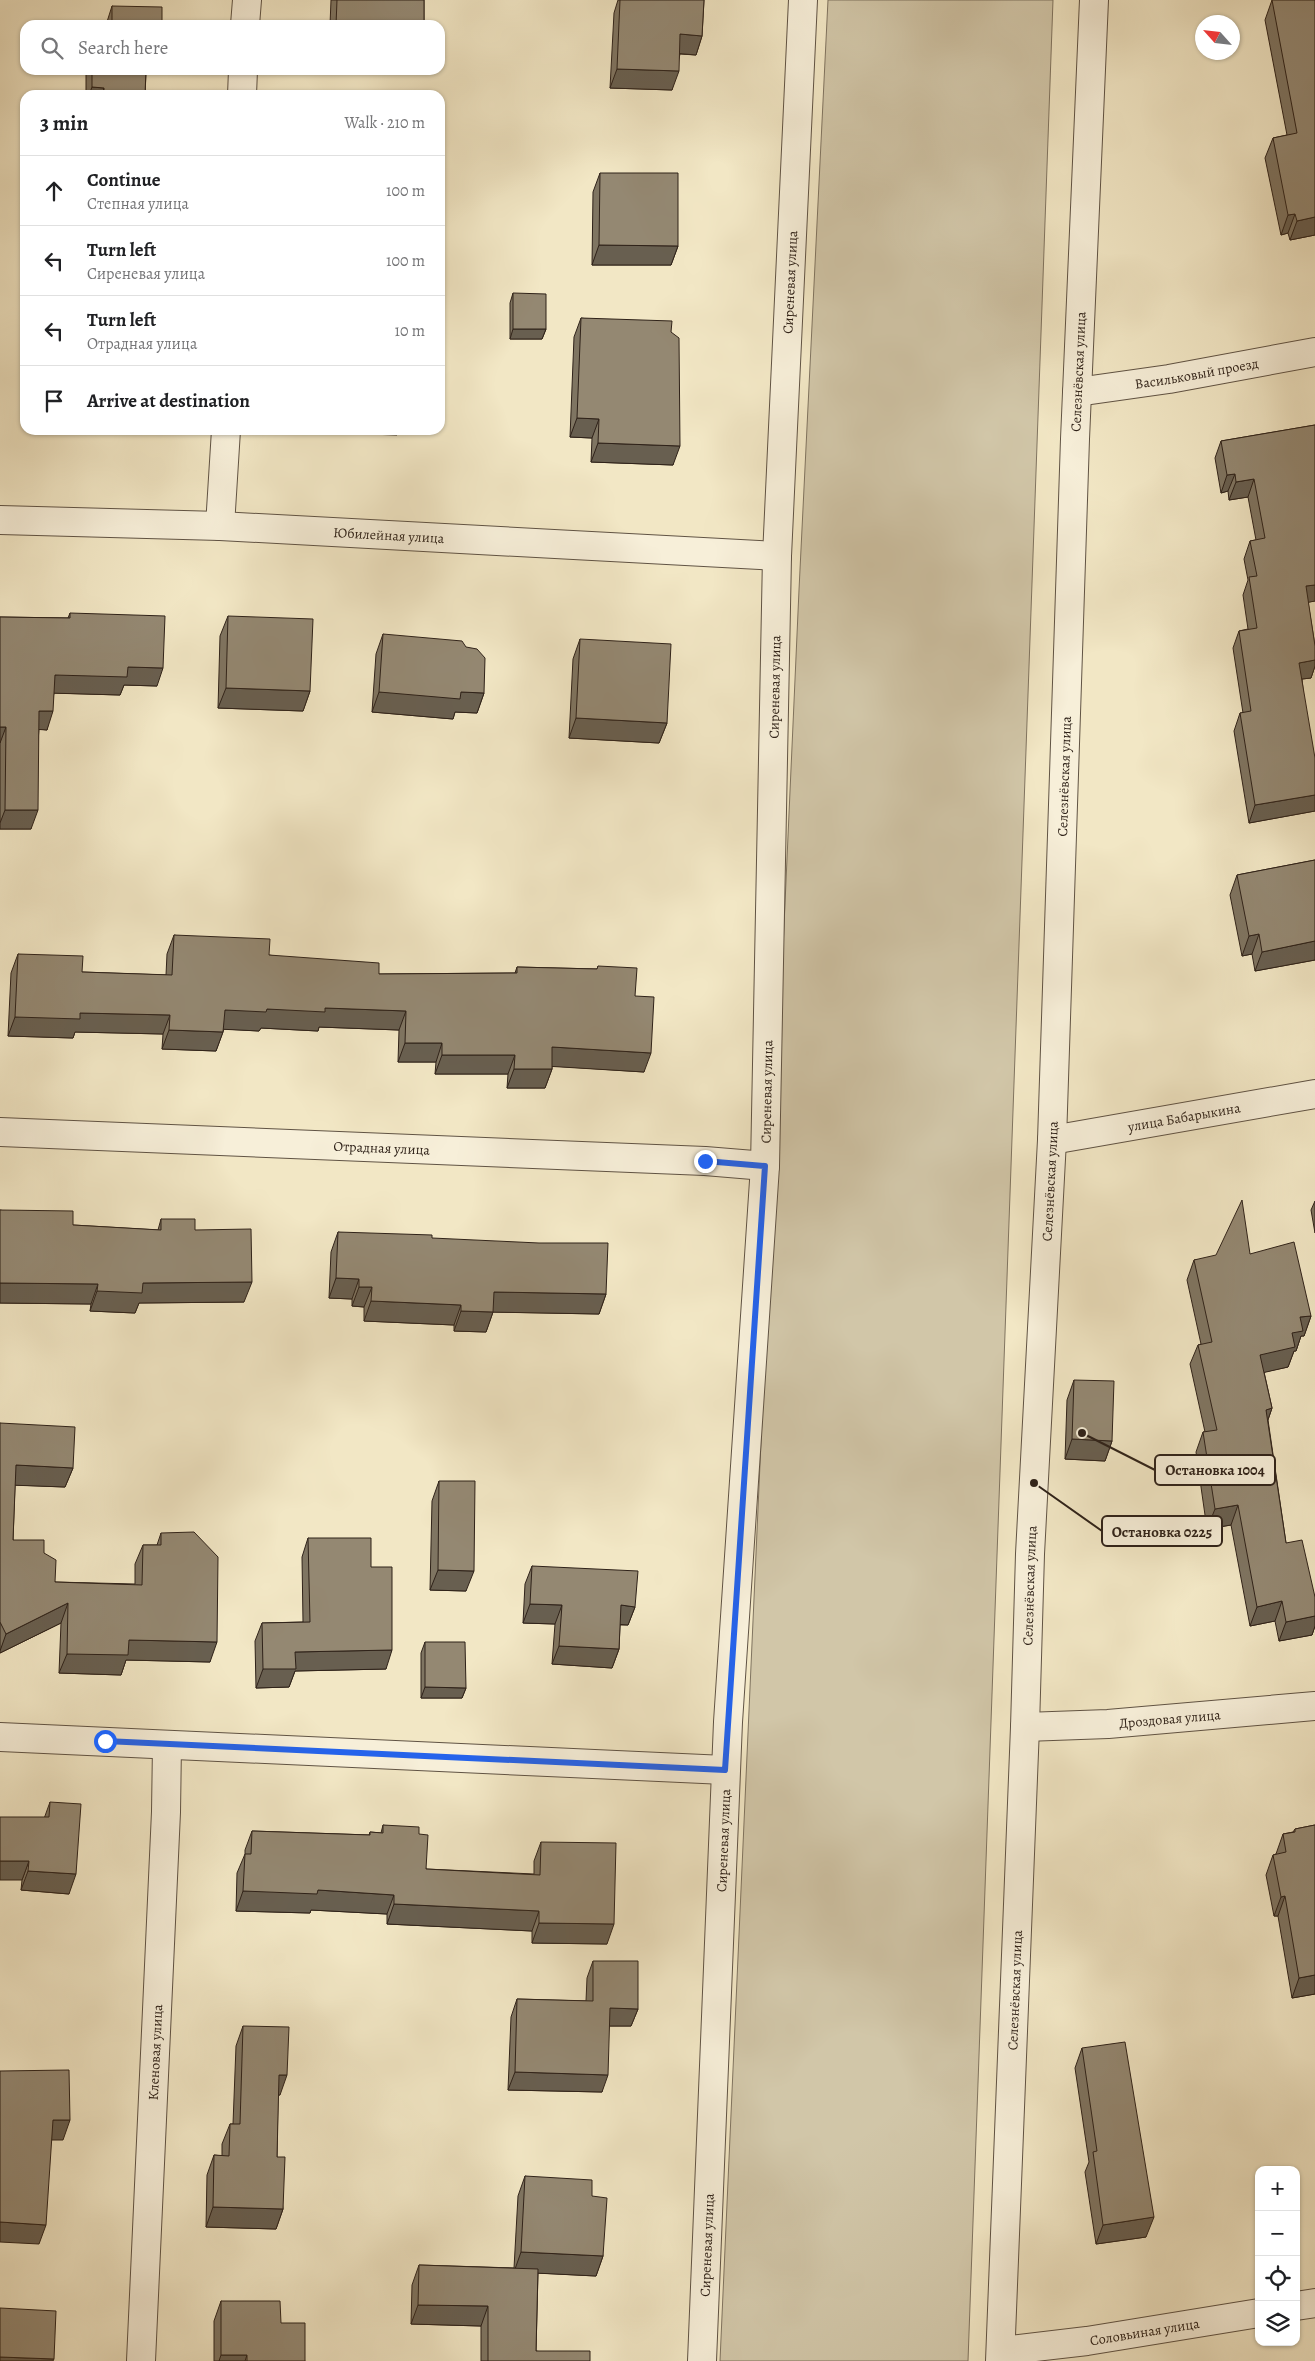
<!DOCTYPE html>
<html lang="en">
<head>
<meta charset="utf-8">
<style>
	:root { --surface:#fff; --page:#f6f6f6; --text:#202124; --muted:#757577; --line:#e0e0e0 }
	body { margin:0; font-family:Alegreya,serif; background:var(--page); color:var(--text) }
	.controls { position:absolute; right:15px; bottom:15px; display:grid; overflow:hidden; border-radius:10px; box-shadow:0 1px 4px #0004 }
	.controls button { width:45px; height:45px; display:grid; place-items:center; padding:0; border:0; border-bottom:1px solid var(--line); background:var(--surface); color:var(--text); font:25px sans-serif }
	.compass { position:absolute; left:1195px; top:15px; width:45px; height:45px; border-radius:50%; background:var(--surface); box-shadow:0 1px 4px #0004; rotate:297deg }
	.stop { position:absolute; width:15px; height:15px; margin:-11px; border:4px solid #2563eb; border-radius:50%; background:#fff }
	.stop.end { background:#2563eb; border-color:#fff; box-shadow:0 1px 5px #0008 }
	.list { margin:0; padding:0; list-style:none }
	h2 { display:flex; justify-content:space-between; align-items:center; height:65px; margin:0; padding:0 20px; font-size:21px }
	h2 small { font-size:16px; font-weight:400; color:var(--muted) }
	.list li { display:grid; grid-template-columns:32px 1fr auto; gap:15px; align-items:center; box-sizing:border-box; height:70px; padding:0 20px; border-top:1px solid var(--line) }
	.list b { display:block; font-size:19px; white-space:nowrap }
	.list p { margin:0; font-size:16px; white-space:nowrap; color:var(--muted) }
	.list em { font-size:16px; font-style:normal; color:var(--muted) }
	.icon { flex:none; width:28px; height:28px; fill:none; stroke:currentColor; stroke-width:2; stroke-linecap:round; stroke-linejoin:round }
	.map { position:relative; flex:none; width:1315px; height:2361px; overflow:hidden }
	.search { position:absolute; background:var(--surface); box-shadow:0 1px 4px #0004; left:20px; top:20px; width:425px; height:55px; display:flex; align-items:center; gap:12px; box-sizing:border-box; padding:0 18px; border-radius:15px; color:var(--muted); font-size:19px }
	.panel { position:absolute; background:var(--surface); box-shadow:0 1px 4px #0004; left:20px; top:90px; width:425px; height:345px; border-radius:15px }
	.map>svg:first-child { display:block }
	.green { fill:#d1c6a8; stroke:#807460 }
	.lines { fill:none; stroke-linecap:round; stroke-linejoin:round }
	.minor-casing { stroke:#605344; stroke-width:30 }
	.tertiary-casing { stroke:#605344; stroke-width:30 }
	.minor { stroke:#f7efd9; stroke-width:28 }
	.tertiary { stroke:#f7efd9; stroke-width:28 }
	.wall { fill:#7f7562; stroke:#2f2219 }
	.shaded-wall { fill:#685f50; stroke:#2f2219 }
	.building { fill:#948872; stroke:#2f2219 }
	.route { stroke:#2563eb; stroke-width:6 }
	.labels { text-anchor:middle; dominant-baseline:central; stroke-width:4.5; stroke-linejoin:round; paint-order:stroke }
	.street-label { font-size:14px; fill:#2f2219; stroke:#f7efd9 }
	.leader { fill:none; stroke:#2f2219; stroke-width:2 }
	.callout-dot { fill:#2f2219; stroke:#f7efd9; stroke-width:2 }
	.callout { fill:#f7efd9; stroke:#2f2219; stroke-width:2 }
	.callout-label { font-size:15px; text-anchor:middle; font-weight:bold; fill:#2f2219 }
</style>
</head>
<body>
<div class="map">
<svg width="1315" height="2361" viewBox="0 0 1315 2361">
	<rect width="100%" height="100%" fill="#f2e7c5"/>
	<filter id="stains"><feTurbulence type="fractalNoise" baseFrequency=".004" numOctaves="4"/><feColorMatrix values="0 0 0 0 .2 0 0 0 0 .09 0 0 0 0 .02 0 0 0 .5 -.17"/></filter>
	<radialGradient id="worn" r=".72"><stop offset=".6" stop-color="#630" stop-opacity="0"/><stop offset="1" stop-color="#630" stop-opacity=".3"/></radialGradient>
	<path class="green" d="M828 0H1053L968 2361H720L799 590Z"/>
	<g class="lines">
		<defs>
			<g id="minor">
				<path d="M245 25 247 0"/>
				<path d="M242 95 243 70"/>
				<path id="s1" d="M1077 392 1169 379 1315 352"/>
				<path id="s2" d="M0 520 220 526 777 556"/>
				<path d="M220 526 226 430"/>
				<path id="s3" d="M0 1132 705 1161 765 1166"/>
				<path id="s4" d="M1052 1140 1315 1094"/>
				<path id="s5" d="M1025 1727 1108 1724 1315 1706"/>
				<path d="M0 1737 725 1770"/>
				<path d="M1296 2306 1315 2303"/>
				<path id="s6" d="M1001 2351 1087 2341 1259 2313"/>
				<path id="s7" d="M141 2361 166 1812 167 1745"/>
				<path id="s8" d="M702 2361 728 1722 765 1166 777 556 803 0"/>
			</g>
			<g id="tertiary">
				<path id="s9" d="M1000 2361 1025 1727 1030 1554 1052 1140 1075 439 1094 0"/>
			</g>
		</defs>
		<use href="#minor" class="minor-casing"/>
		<use href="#tertiary" class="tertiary-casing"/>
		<use href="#minor" class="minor"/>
		<use href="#tertiary" class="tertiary"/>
	</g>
	<g class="wall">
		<path d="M331 0H424V25H330Z"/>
		<path d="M618 0H704L702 36 696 55 680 54 672 90 610 88 614 13Z"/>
		<path d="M1272 0H1315V235L1290 240 1288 233 1281 235 1265 158 1273 138 1287 135 1265 20Z"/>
		<path d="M112 6 162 25H106Z"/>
		<path d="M86 70H156L154 73H146L145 95H86Z"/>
		<path d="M600 173 678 246 671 265H592L593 192Z"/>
		<path d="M513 293 546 329 542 339H510V303Z"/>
		<path d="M581 318 671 332 673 465 591 462 592 438 570 437 574 337Z"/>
		<path d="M1315 425V601L1308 602 1315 646V666L1311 678 1302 679 1315 811 1249 823 1234 731 1240 713H1243L1233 648 1239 631 1248 629 1243 595 1248 580 1244 559 1250 541 1256 540 1248 497 1229 500 1228 491 1221 493 1215 458 1221 441Z"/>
		<path d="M70 613 157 686 124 685 120 695 54 693 47 730 39 729 31 829H0V617L68 618Z"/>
		<path d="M228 616 310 691 303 711 218 708 220 636Z"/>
		<path d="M383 634 484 693 477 713 455 712 453 719 372 712 376 654Z"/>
		<path d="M580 639 667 723 659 743 569 738 573 659Z"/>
		<path d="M1315 860V960L1255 971 1252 954 1242 956 1230 895 1237 875Z"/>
		<path d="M174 935 269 955 379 974 515 973 517 967 597 969 598 966 635 996 644 1072 552 1066V1069L545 1088H507L508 1074H435L436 1062H398L399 1030 319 1027 318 1031 261 1028 259 1031 224 1029 216 1051 162 1049 163 1034 75 1032 73 1038 8 1036 11 973 18 954 82 972 166 975 167 954Z"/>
		<path d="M1315 1201V1233L1311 1210Z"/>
		<path d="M0 1210 73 1225 158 1230 161 1219 195 1230 244 1302 139 1303 135 1313 90 1311 91 1304 0 1303Z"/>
		<path d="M338 1232 606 1294 599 1314 493 1312 486 1332 454 1331V1325L364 1321V1307L352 1306V1299L329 1298 331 1252Z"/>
		<path d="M1250 1254 1311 1316 1304 1336H1301L1296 1351H1294L1288 1367 1264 1372 1272 1408 1268 1420 1286 1543 1315 1597V1626L1312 1635 1279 1641 1275 1621 1250 1626 1231 1525 1207 1529 1196 1452 1203 1432H1205L1190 1364 1198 1345 1201 1344 1187 1280 1194 1260Z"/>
		<path d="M1074 1380 1112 1441 1105 1461 1065 1459 1067 1400Z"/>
		<path d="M0 1423 73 1468 65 1487 15 1485 13 1540 44 1553 55 1582 135 1584V1564L143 1545H157L161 1533 210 1662 126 1660 121 1675 59 1673 61 1623 0 1653Z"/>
		<path d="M439 1481 466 1591 430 1590 432 1501Z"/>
		<path d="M308 1538 371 1567 386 1669 295 1671 289 1687 256 1688 255 1641 262 1623 303 1622 302 1557Z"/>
		<path d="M532 1566 635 1607 628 1625H620L619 1649 612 1668 552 1664 555 1624 523 1623 525 1584Z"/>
		<path d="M425 1642 466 1688 462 1698H421V1653Z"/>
		<path d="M50 1802 69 1894 21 1890 22 1880Z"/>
		<path d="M383 1825 419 1834 426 1869 534 1874V1861L541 1842 607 1944 532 1943V1931L387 1924V1914L311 1910 310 1913 236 1911 237 1873 245 1854V1850L252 1831 369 1835 370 1832 381 1833Z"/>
		<path d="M1315 1825V1994L1292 1998 1278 1916H1274L1266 1875 1273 1855 1276 1854 1283 1834 1293 1832 1295 1829Z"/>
		<path d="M593 1961 638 2009 631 2026H609L602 2092 508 2090 511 2017 517 1999 586 2001 587 1978Z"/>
		<path d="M243 2026 280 2095H278L277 2157 283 2209 276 2229 206 2227 207 2175 214 2155 222 2156V2144L230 2124H233L236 2046Z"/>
		<path d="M1082 2048 1146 2237 1096 2244 1085 2172 1089 2162 1075 2068Z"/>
		<path d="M525 2176 592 2196 603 2256 596 2276 538 2273 536 2351 590 2361H481V2326L411 2324 412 2285 419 2265 514 2268 518 2196Z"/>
		<path d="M221 2301 281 2323 305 2361H214V2321Z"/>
	</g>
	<g class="shaded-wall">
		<path d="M680 34 702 36 696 55 673 53Z"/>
		<path d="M617 69 679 71 672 90 610 88Z"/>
		<path d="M141 70H156L154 73H140Z"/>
		<path d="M92 87 104 88 102 95H89Z"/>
		<path d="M1295 214 1288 233 1281 235 1288 215Z"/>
		<path d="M1315 217V235L1290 240 1297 221Z"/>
		<path d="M599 245 678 246 671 265H592Z"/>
		<path d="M513 329H546L542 339H510Z"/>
		<path d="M577 418 599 419 592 438 570 437Z"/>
		<path d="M310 430H399L397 435 309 432Z"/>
		<path d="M598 443 680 446 673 465 591 462Z"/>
		<path d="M1235 474 1228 491 1221 493 1227 475Z"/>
		<path d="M1254 479 1248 497 1229 500 1236 482Z"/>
		<path d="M1315 585V601L1300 604 1306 586Z"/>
		<path d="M1315 660V666L1311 678 1293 680 1299 663Z"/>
		<path d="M128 667 163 668 157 686 124 685 120 695 48 693 55 675Z"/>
		<path d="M226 688 310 691 303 711 218 708Z"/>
		<path d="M379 692H461L484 693 477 713 455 712 453 719 372 712Z"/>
		<path d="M39 711H53L47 730 32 729Z"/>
		<path d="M576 718 667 723 659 743 569 738Z"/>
		<path d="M0 727H6L0 743Z"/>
		<path d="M1315 795V811L1249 823 1255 805Z"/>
		<path d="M5 810H38L31 829H0V823Z"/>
		<path d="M1259 934 1252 954 1242 956 1249 936Z"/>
		<path d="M1315 941V960L1255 971 1262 952Z"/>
		<path d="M325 1008 406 1011 399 1030 319 1027 318 1031 261 1028 259 1031 218 1029 225 1010Z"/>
		<path d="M80 1013 170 1015 163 1034 75 1032 73 1038 8 1036 15 1017Z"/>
		<path d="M169 1030 223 1032 216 1051 162 1049Z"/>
		<path d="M405 1043H442L436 1062H398Z"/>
		<path d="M552 1047 651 1053 644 1072 545 1066Z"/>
		<path d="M442 1055H515L508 1074H435Z"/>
		<path d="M514 1069H552L545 1088H507Z"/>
		<path d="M336 1278 359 1279 352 1299 329 1298Z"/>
		<path d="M252 1282 244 1302 139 1303 135 1313 90 1311 97 1291 143 1283Z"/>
		<path d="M0 1283 98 1284 91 1304 0 1303Z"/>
		<path d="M359 1287H372L364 1307 352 1306Z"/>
		<path d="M494 1292 606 1294 599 1314 487 1312Z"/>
		<path d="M371 1301 461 1305 454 1325 364 1321Z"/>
		<path d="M461 1311 493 1312 486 1332 454 1331Z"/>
		<path d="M1311 1316 1304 1336H1301L1296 1351H1294L1288 1367 1253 1375 1260 1355 1292 1333 1300 1317Z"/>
		<path d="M1272 1408 1265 1428 1266 1410Z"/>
		<path d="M1072 1439 1112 1441 1105 1461 1065 1459Z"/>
		<path d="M16 1465 73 1468 65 1487 9 1485Z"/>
		<path d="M1238 1505 1231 1525 1207 1529 1215 1509Z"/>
		<path d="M438 1570 474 1571 466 1591 430 1590Z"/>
		<path d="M1282 1601 1275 1621 1250 1626 1257 1607Z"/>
		<path d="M68 1603 61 1623 0 1653V1651L6 1634Z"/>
		<path d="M530 1604 562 1605 555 1624 523 1623Z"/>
		<path d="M621 1605 635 1607 628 1625 615 1624Z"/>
		<path d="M1315 1616V1626L1312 1635 1279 1641 1286 1622Z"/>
		<path d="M129 1640 217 1642 210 1662 126 1660 121 1675 59 1673 67 1654Z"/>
		<path d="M559 1646 619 1649 612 1668 552 1664Z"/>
		<path d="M392 1650 386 1669 295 1671 289 1687 256 1688 263 1669 295 1652Z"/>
		<path d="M425 1687 466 1688 462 1698H421Z"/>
		<path d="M0 1861H29L22 1880H0Z"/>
		<path d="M28 1871 76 1874 69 1894 21 1890Z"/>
		<path d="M318 1890 394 1895 387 1914 311 1910 310 1913 236 1911 243 1891Z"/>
		<path d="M1285 1896 1278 1916H1274L1281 1897Z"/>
		<path d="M394 1904 539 1911 532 1931 387 1924Z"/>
		<path d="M539 1923 614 1924 607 1944 532 1943Z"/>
		<path d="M1315 1975V1994L1292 1998 1299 1978Z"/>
		<path d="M610 2008 638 2009 631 2026H603Z"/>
		<path d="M515 2072 608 2075 602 2092 508 2090Z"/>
		<path d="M279 2075H287L280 2095H271Z"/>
		<path d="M53 2120H70L63 2140H45Z"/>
		<path d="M213 2207 283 2209 276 2229 206 2227Z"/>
		<path d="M1154 2217 1146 2237 1096 2244 1103 2225Z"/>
		<path d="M0 2222 46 2225 39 2244 0 2242Z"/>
		<path d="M521 2252 603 2256 596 2276 514 2272Z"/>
		<path d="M418 2305 488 2306 481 2326 411 2324Z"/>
		<path d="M221 2355H247L245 2361H219Z"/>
		<path d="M0 2357 54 2359 53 2361H0Z"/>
	</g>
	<g class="building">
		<path d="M337 0H424V25H336Z"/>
		<path d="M620 0H704L702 36 680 34 679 71 617 69Z"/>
		<path d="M1272 0H1315V217L1297 221 1295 214 1288 215 1273 138 1297 133Z"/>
		<path d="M112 6 162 7V25H112Z"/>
		<path d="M92 70H146L145 95H104V88L92 87Z"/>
		<path d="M600 173H678V246L599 245Z"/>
		<path d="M513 293 546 294V329H513Z"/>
		<path d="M581 318 672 321 671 332 679 338 680 446 598 443 599 419 577 418Z"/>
		<path d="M1315 425V585L1306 586 1315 646V660L1299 663 1315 758V795L1255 805 1240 713 1251 711 1239 631 1257 628 1249 577 1257 576 1250 541 1265 538 1254 479 1236 482 1235 474 1227 475 1221 441Z"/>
		<path d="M70 613 165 616 163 668 128 667 127 677 55 675 53 711H39L38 810H5L6 727H0V617L70 618Z"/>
		<path d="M228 616 313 619 310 691 226 688Z"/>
		<path d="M383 634 462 641 466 647 477 649 485 658 484 693 461 692 460 699 379 692Z"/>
		<path d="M580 639 671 644 667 723 576 718Z"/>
		<path d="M1315 860V941L1262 952 1259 934 1249 936 1237 875Z"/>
		<path d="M174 935 270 939 269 955 379 963V974L517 973V967L597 969 598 966 637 968 635 996 654 997 651 1053 552 1047V1069H514L515 1055H442V1043H405L406 1011 325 1008V1012L267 1009 266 1012 225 1010 223 1032 169 1030 170 1015 80 1013V1019L15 1017 18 954 83 956 82 972 172 975Z"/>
		<path d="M1242 1200 1250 1254 1294 1242 1311 1316 1300 1317 1303 1331 1292 1333 1295 1347 1260 1355 1272 1408 1266 1410 1286 1543 1302 1540 1315 1597V1616L1286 1622 1282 1601 1257 1607 1238 1505 1215 1509 1203 1432 1217 1430 1198 1345 1212 1342 1194 1260 1216 1255Z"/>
		<path d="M0 1210 73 1211V1225L161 1230V1219H195V1230L251 1229 252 1282 143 1283 142 1293 97 1291 98 1284 0 1283Z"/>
		<path d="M338 1232 432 1235V1238L539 1243H608L606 1294 494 1292 493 1312 461 1311V1305L371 1301 372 1287H359V1279L336 1278Z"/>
		<path d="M1074 1380 1114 1381 1112 1441 1072 1439Z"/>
		<path d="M0 1423 75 1427 73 1468 16 1465 13 1540H44V1553L56 1560 55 1582 142 1585 143 1545H161V1533L194 1532 218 1557 217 1642 129 1640 128 1655 67 1654 68 1603 6 1634 0 1622Z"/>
		<path d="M439 1481H475L474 1571 438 1570Z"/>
		<path d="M308 1538H371V1567H392V1650L295 1652 296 1669H263L262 1623 310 1622Z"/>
		<path d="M532 1566 638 1571 635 1607 621 1605 619 1649 559 1646 562 1605 530 1604Z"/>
		<path d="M425 1642H465L466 1688 425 1687Z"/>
		<path d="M50 1802 81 1804 76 1874 28 1871 29 1861H0V1817H49Z"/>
		<path d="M383 1825 419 1827V1834L428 1835 426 1869 540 1875 541 1842 616 1843 614 1924 539 1923V1911L394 1904V1895L318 1890 317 1894 243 1891 245 1854H251L252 1831 370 1835V1832L383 1833Z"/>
		<path d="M1315 1825V1975L1299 1978 1285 1896 1281 1897 1273 1855 1286 1852 1283 1834 1295 1832V1829Z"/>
		<path d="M593 1961H638V2009L610 2008 608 2075 515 2072 517 1999 593 2001Z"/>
		<path d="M243 2026 289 2027 287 2075H279L277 2157H285L283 2209 213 2207 214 2155 229 2156 230 2124H240Z"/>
		<path d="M1125 2042 1154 2217 1103 2225 1093 2152 1097 2151 1082 2048Z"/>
		<path d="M69 2070 70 2120H53L46 2225 0 2222V2071Z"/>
		<path d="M525 2176 592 2180V2196L607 2198 603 2256 521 2252Z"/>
		<path d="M419 2265 538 2269 536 2351H590V2361H488V2306L418 2305Z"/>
		<path d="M221 2301H280L281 2323H305V2361H247V2355H221Z"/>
		<path d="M0 2308 56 2311 54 2359 0 2357Z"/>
	</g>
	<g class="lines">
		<path class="route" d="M105 1741 725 1770 765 1166 705 1161"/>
	</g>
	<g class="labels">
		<g class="street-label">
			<text stroke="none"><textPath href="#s8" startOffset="2081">Сиреневая улица</textPath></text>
			<text stroke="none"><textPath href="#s9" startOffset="1991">Селезнёвская улица</textPath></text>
			<text stroke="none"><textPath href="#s1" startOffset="121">Васильковый проезд</textPath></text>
			<text stroke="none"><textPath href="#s2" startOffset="389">Юбилейная улица</textPath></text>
			<text stroke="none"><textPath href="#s8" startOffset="1676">Сиреневая улица</textPath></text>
			<text stroke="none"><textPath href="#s9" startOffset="1586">Селезнёвская улица</textPath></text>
			<text stroke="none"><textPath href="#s8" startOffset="1271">Сиреневая улица</textPath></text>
			<text stroke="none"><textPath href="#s4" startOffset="134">улица Бабарыкина</textPath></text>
			<text stroke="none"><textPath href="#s3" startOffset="382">Отрадная улица</textPath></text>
			<text stroke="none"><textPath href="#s9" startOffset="1181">Селезнёвская улица</textPath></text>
			<text stroke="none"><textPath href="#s9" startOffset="776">Селезнёвская улица</textPath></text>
			<text stroke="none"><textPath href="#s5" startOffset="145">Дроздовая улица</textPath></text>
			<text stroke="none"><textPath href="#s8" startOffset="521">Сиреневая улица</textPath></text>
			<text stroke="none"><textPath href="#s9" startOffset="371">Селезнёвская улица</textPath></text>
			<text stroke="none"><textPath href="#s7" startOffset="309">Кленовая улица</textPath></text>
			<text stroke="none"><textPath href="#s8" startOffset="116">Сиреневая улица</textPath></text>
			<text stroke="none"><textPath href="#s6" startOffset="145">Соловьиная улица</textPath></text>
		</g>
	</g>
	<path class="leader" d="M1082 1433L1155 1470M1034 1483L1102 1531"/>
	<g class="callout-dot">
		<circle cx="1082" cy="1433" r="5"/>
		<circle cx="1034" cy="1483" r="5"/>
	</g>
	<g class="callout">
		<rect x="1155" y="1455" width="120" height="30" rx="5"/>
		<rect x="1102" y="1516" width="120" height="30" rx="5"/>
	</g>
	<g class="callout-label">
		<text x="1215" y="1475">Остановка 1004</text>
		<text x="1162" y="1537">Остановка 0225</text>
	</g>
	<rect width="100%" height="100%" filter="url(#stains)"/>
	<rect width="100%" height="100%" fill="url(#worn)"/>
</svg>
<div class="controls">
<button>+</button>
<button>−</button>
<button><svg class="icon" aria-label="locate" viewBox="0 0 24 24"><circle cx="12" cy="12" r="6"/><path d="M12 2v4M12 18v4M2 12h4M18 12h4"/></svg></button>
<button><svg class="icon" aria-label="layers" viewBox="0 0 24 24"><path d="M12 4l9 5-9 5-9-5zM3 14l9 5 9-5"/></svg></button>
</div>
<svg class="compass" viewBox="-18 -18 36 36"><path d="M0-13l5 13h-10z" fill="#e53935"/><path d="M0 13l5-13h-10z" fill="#757577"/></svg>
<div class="stop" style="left:105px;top:1741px"></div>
<div class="stop end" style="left:705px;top:1161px"></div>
<div class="search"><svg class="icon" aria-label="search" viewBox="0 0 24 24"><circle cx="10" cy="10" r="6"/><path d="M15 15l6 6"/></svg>Search here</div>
<section class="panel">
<h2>3 min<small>Walk · 210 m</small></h2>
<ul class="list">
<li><svg class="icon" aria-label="ahead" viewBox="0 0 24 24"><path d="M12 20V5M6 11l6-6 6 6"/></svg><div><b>Continue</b><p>Степная улица</p></div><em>100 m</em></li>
<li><svg class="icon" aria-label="left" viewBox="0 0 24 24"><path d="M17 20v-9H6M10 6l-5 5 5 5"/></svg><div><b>Turn left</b><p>Сиреневая улица</p></div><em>100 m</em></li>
<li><svg class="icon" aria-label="left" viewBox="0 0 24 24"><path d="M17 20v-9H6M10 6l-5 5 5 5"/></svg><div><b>Turn left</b><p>Отрадная улица</p></div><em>10 m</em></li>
<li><svg class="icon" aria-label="arrive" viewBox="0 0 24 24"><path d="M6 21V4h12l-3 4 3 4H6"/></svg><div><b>Arrive at destination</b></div></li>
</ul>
</section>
</div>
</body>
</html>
